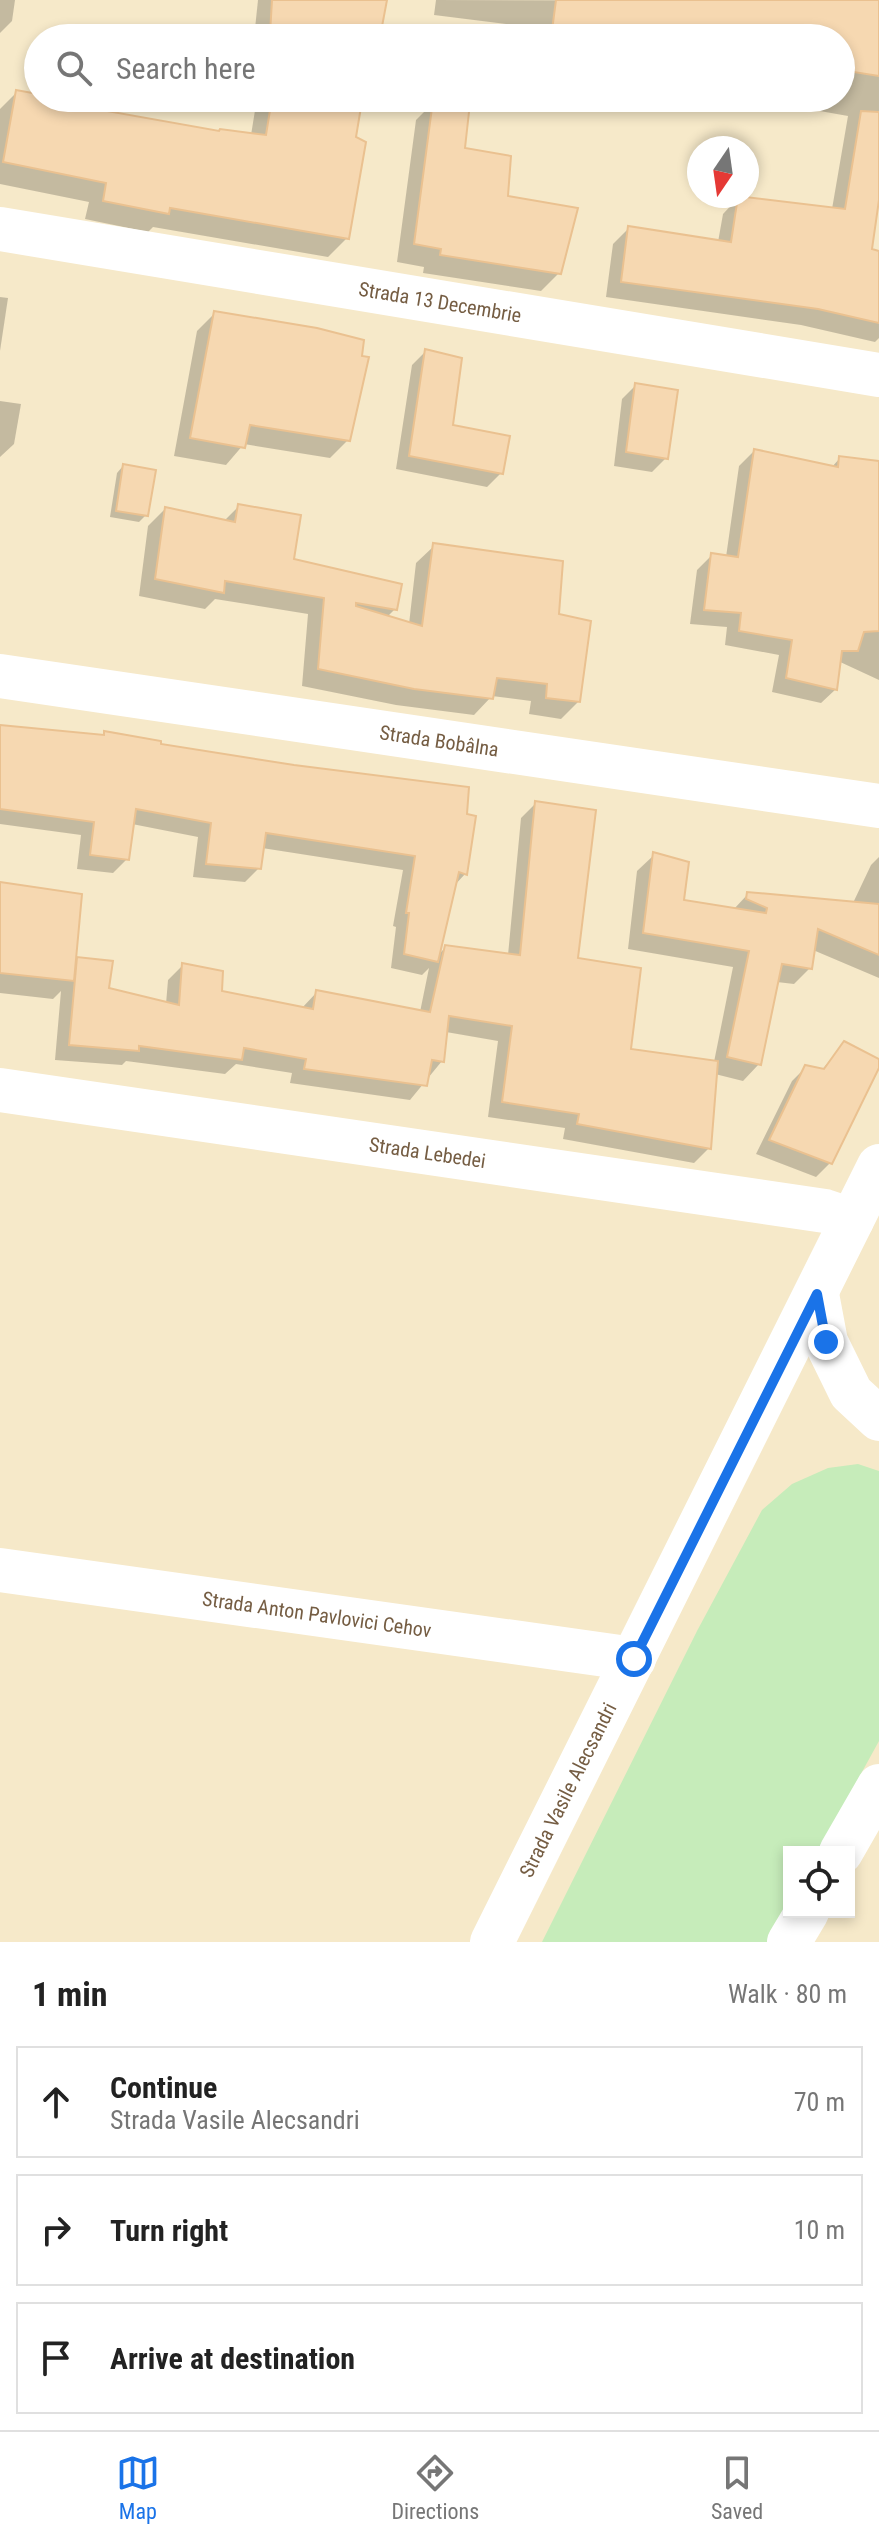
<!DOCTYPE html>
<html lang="en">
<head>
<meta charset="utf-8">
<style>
	:root { --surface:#fff; --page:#f2f2f2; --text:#222; --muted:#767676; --line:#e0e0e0; --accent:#1a73e8 }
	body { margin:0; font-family:"Roboto Condensed",sans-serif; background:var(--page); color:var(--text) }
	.controls { position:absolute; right:24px; bottom:24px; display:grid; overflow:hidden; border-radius:0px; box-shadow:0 4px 12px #0003 }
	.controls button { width:72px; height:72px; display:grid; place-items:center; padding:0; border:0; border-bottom:2px solid var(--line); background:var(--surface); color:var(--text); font:40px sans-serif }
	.compass { position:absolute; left:687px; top:136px; width:72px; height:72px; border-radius:50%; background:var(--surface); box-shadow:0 4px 12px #0003; rotate:193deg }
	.stop { position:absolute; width:24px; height:24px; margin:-18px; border:6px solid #1a73e8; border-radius:50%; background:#fff }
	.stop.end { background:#1a73e8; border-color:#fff; box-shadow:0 2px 8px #0008 }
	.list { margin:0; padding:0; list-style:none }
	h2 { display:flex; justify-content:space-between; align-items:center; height:104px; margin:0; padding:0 32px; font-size:34px }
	h2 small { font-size:26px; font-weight:400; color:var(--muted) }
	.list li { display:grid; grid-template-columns:52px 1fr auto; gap:24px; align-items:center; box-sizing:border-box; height:112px; margin:0 16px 16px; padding:0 16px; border:2px solid var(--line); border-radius:0px }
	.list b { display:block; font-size:30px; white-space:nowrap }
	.list p { margin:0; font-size:26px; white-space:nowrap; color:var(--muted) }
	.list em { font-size:26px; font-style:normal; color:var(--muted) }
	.icon { flex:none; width:44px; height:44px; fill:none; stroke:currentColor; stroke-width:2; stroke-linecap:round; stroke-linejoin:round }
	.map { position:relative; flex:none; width:879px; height:1942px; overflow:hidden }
	.search { position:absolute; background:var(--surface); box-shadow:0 4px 12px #0003; left:24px; right:24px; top:24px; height:88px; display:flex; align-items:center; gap:20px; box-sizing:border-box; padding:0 28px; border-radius:44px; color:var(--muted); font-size:30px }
	.sheet { height:488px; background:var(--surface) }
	nav { display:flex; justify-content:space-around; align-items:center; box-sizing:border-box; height:112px; border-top:2px solid var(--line); background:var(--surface); font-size:22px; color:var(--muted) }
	nav a { display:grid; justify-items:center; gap:4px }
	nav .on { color:var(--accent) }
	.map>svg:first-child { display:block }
	.residential { fill:#f6e9c9; fill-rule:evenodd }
	.green { fill:#c6ecba }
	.shadow { fill:#0003 }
	.building { fill:#f6d8b1; stroke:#eac190; stroke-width:2 }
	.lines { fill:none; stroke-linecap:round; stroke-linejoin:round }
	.minor { stroke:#fff; stroke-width:44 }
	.tertiary { stroke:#fff; stroke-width:44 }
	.route { stroke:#1a73e8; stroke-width:10 }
	.labels { text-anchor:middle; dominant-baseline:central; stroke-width:8; stroke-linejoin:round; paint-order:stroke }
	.street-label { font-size:20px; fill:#755d43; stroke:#fff9e4 }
</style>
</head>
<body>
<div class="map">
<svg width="879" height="1942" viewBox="0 0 879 1942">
	<rect width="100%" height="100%" fill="#fef7db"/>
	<path class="residential" d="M0 0H879V1942H0ZM38 38H841V98H38ZM699 148H747V196H699ZM789 1852H849V1912H789Z"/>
	<path class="green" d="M858 1464 879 1471V1741L818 1852H789V1905L769 1942H542L697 1631 762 1510 792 1484 828 1468Z"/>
	<g class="shadow">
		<path d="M0 0H15L12 21 0 33Z"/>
		<path d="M258 0H385L376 38H254Z"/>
		<path d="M436 0 879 1V186L869 251 879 253V338L875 342 801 325 606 297 613 244 629 228 718 242 723 214 739 197 832 209 848 116 746 98H841V38H538L539 28 434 15Z"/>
		<path d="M17 92 71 102 70 107 219 133 251 135 257 98H324L347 238 328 257 153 227 148 232 85 219 89 202 0 184V109Z"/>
		<path d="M434 102 463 149 506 198 559 273 541 291 423 273 424 267 397 262 416 120Z"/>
		<path d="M0 297 8 298 0 351Z"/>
		<path d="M215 313 348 440 330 458 244 444 226 465 174 456 197 331Z"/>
		<path d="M426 351 450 426 501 473 487 487 396 469 412 365Z"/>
		<path d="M636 385 666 458 652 472 614 466 622 399Z"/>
		<path d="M0 401 21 404 14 444 0 457Z"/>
		<path d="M754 451 831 468 840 458 879 463V680L838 661 836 689 821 703 772 692 779 655 725 645 727 627 690 624 697 570 712 555 726 557 739 466Z"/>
		<path d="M123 466 146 515 139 522 110 517 117 473Z"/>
		<path d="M239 506 292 561 395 609 386 618 409 624 416 563 434 546 557 616 578 702 561 719 529 714 531 701 492 696 474 715 396 705 302 686 308 614 215 599 205 609 139 596 148 526 165 509 224 521Z"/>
		<path d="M0 727 101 737 105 733 159 746 465 874 454 886 437 956 446 947 508 955 521 818 536 803 575 960 629 1051 714 1062 733 967 628 949 637 871 654 855 682 901 733 910 748 894 853 903 871 865 879 857V978L813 950 810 968 794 984 777 982 759 1064 743 1081 715 1074 709 1148 694 1163 563 1139 565 1128 488 1117 498 1041 446 1032 442 1061 410 1100 290 1083 292 1073 236 1064 225 1074 126 1061 122 1065 55 1060 61 991 53 999 0 993V884L74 964 78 959 106 989 166 1004 168 980 183 965 220 992 301 1009 317 992 420 1012 429 968 422 975 391 968 396 927 393 926 403 870 262 848 259 868 245 882 193 877 198 837 132 824 127 859 113 873 77 869 81 835 0 824Z"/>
		<path d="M844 1043 879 1063 830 1163 816 1177 756 1154 792 1081 806 1067 821 1071Z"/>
	</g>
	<g class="building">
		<path d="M272 0H387L380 37 336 29 335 38H298L270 34Z"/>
		<path d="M556 0H879V76L841 70V38H551Z"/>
		<path d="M16 90 38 94V98L73 101V105L219 131 220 129 266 135 272 98H327V103L361 107 356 137 366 142 349 239 170 208 169 214 103 201 106 183 3 162Z"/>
		<path d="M433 100 470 103 465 148 511 156 508 196 578 208 561 274 440 255 441 249 414 244Z"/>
		<path d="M861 111 879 112V200L872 249 879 251V323L818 309 621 282 628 226 731 242 738 196 845 209Z"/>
		<path d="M214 311 317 328 364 340 362 356 369 357 350 441 250 425 245 448 190 438Z"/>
		<path d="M425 349 462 358 453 425 510 436 503 474 409 456Z"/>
		<path d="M635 383 678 390 668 459 626 452Z"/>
		<path d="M754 449 838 467 839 456 879 461V631L864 632 858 651H842L837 690 786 678 792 640 739 631 741 613 704 610 711 553 738 557Z"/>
		<path d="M123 464 156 470 148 516 116 511Z"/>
		<path d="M238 504 301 515 294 559 402 584 397 610 356 603V606L422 626 433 543 563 561 559 614 591 621 580 702 546 698 547 684 497 678 493 699 414 689 318 669 324 598 225 581 224 593 155 579 165 507 235 522Z"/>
		<path d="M0 725 104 735V731L161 741V744L294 765 469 787 467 814 476 816 467 875 459 872 438 962 404 954 409 913H406L415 856 266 833 261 869 206 864 211 823 136 809 129 860 90 855 94 822 0 809Z"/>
		<path d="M535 801 596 810 578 958 641 968 631 1049 718 1061 711 1149 577 1124 579 1114 502 1102 512 1026 449 1016 444 1062 432 1060 427 1086 304 1069 306 1059 244 1048 242 1060 139 1046V1051L69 1045 77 957 113 961 109 988 179 1005 182 963 223 971 222 991 313 1009 316 990 430 1012 445 945 520 955Z"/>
		<path d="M653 852 689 862 684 900 766 913 767 908 746 899 747 892 879 904V955L818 929 812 969 782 964 761 1065 727 1057 749 951 643 933Z"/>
		<path d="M0 882 82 894 74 981 0 973Z"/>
		<path d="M844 1041 879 1059V1068L832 1164 769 1140 805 1065 824 1069Z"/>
	</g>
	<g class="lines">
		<g class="minor">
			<path id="s1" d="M0 229 879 375"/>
			<path id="s2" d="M0 676 879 806"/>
			<path id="s3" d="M0 1090 825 1211 852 1220"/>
			<path id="s4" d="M0 1570 634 1659"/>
		</g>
		<g class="tertiary">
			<path d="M817 1294 826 1342 851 1393 879 1419"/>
			<path d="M841 1852 879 1786"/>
			<path id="s5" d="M492 1942 879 1166"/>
			<path d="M789 1942 807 1912"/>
		</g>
	</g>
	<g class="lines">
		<path class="route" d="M634 1659 817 1294 826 1342"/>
	</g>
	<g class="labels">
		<g class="street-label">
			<text stroke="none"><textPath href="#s1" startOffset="446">Strada 13 Decembrie</textPath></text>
			<text stroke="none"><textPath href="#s2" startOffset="444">Strada Bobâlna</textPath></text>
			<text stroke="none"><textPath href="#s3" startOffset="432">Strada Lebedei</textPath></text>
			<text stroke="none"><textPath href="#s4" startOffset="320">Strada Anton Pavlovici Cehov</textPath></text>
			<text stroke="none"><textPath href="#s5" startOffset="170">Strada Vasile Alecsandri</textPath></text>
		</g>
	</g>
</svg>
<div class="controls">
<button><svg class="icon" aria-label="locate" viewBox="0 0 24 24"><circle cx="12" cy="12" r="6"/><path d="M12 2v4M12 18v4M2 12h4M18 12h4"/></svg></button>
</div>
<svg class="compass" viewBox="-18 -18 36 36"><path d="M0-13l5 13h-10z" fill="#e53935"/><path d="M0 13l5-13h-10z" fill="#767676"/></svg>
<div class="stop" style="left:634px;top:1659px"></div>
<div class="stop end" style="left:826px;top:1342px"></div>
<div class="search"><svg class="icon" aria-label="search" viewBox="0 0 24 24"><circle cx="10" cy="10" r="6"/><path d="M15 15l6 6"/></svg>Search here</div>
</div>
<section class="sheet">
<h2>1 min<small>Walk · 80 m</small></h2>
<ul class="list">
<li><svg class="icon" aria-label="ahead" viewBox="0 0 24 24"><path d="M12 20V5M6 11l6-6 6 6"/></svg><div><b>Continue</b><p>Strada Vasile Alecsandri</p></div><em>70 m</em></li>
<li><svg class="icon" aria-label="right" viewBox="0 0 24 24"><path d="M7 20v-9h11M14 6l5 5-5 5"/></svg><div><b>Turn right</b></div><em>10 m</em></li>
<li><svg class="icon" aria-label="arrive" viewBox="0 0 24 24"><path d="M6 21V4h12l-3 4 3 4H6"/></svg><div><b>Arrive at destination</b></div></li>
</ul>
</section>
<nav>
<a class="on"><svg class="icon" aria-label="map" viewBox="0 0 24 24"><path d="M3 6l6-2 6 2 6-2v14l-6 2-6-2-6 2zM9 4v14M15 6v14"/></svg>Map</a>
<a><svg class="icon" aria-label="directions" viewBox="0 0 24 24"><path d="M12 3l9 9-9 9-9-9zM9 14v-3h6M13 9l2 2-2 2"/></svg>Directions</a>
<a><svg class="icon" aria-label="saved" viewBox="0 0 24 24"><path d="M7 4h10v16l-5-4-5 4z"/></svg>Saved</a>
</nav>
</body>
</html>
